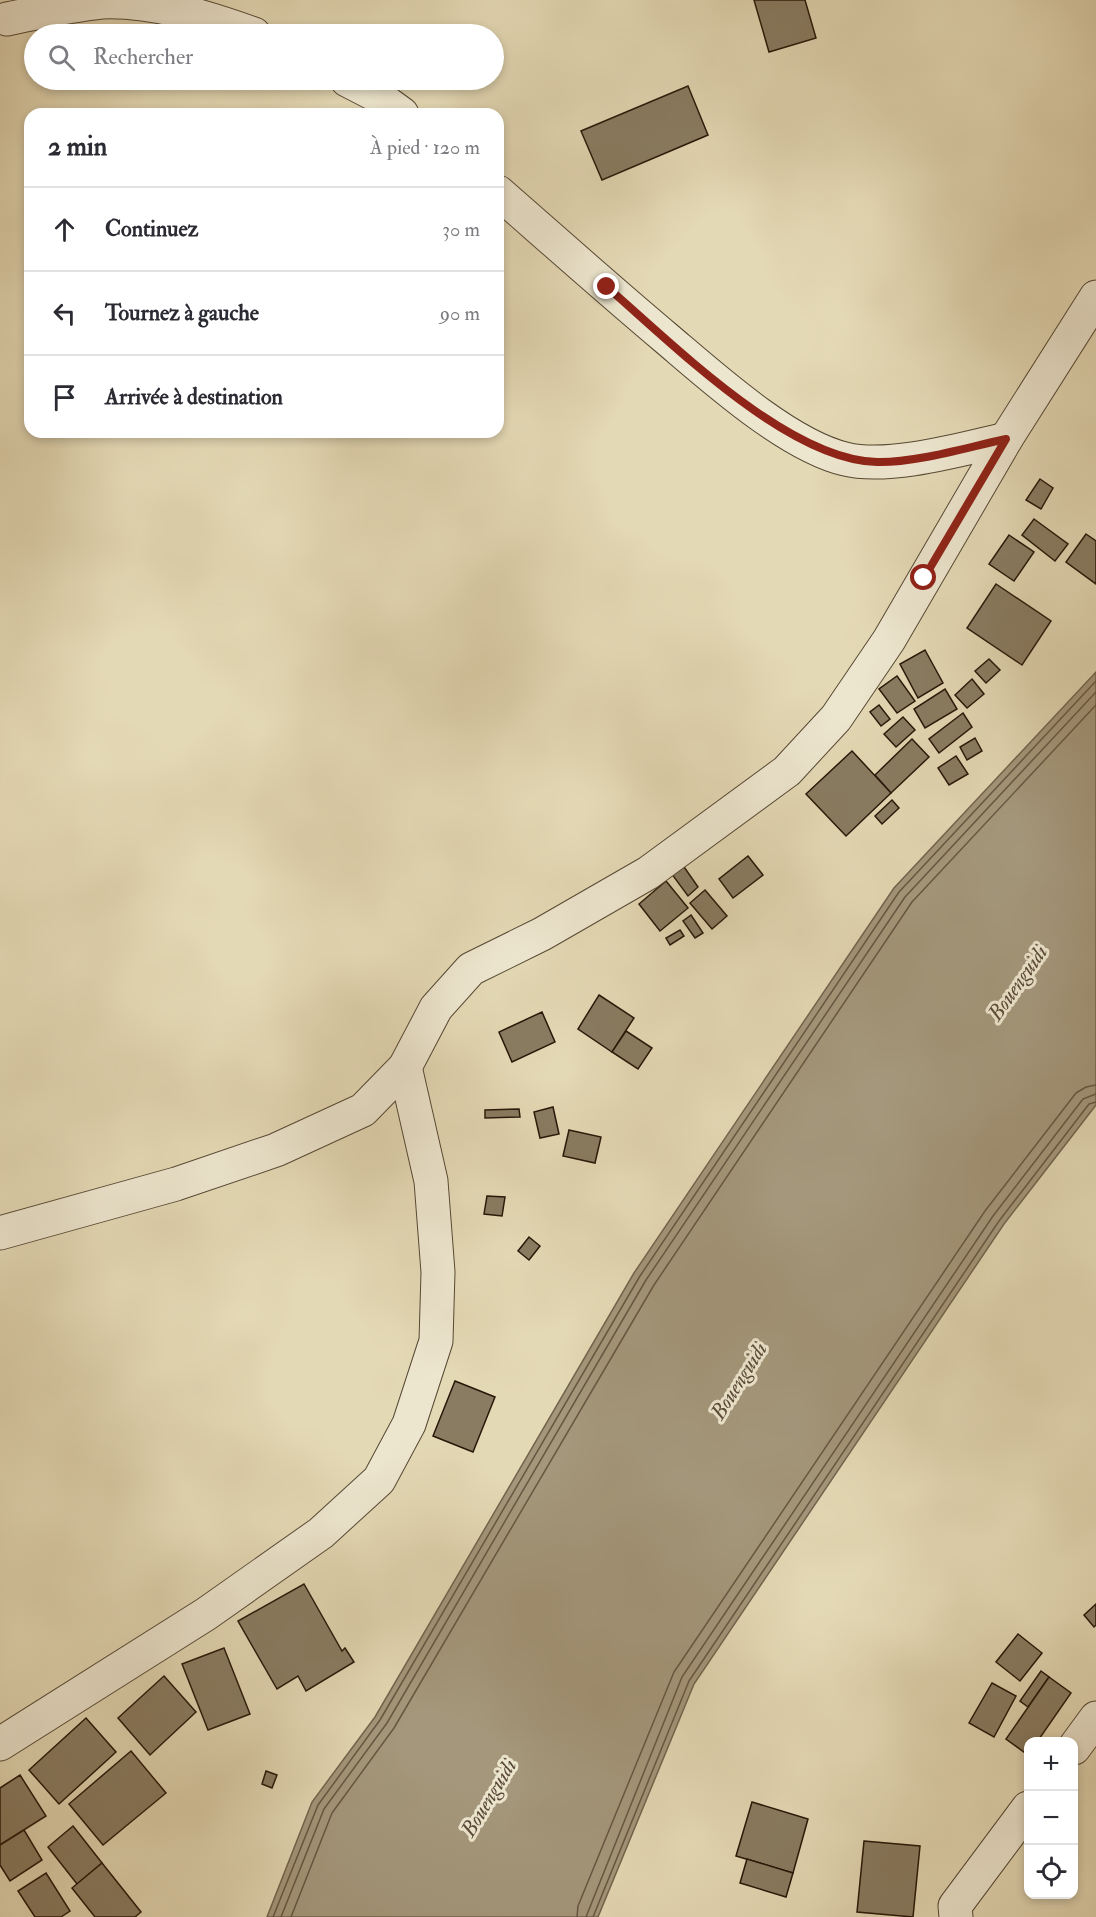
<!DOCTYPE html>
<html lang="fr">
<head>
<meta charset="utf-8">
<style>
	:root { --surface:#fff; --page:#f2f2f3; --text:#2b2b33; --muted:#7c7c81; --line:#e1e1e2 }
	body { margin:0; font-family:"IM FELL Double Pica",serif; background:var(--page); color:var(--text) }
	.controls { position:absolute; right:18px; bottom:18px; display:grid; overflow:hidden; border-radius:12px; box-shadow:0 3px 9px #0003 }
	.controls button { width:54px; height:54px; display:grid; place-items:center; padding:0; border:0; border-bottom:2px solid var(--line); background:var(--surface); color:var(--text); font:30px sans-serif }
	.stop { position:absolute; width:18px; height:18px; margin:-14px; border:4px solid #8f2418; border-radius:50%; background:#fff }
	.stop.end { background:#8f2418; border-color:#fff; box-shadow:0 2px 6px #0008 }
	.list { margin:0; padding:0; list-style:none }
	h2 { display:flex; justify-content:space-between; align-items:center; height:78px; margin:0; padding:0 24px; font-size:26px }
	h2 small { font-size:20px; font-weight:400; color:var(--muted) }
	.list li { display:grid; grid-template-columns:39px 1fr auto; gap:18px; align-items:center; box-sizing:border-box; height:84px; padding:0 24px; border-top:2px solid var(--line) }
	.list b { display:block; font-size:22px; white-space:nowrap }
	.list em { font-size:20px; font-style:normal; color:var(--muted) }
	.icon { flex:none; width:33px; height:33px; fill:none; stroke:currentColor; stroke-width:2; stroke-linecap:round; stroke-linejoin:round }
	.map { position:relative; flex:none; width:1096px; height:1917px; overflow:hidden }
	.search { position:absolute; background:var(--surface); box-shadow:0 3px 9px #0003; left:24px; top:24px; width:480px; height:66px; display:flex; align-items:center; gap:15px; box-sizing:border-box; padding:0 21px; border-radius:33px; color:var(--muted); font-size:22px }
	.panel { position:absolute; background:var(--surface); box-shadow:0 3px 9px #0003; left:24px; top:108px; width:480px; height:330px; border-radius:18px }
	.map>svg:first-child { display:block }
	.water { fill:#a4977b; stroke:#72644d; stroke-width:1.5 }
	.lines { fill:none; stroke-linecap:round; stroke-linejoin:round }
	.shore { stroke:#665742; stroke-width:1.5 }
	.building { fill:#897c62; stroke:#271709; stroke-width:1.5 }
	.minor-casing { stroke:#564834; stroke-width:35 }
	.minor { stroke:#ede6cf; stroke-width:33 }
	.route { stroke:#8f2418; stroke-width:8 }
	.labels { text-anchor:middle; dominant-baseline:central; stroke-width:6; stroke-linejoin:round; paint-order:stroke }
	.water-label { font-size:21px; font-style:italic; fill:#594a37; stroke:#ede6cf }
</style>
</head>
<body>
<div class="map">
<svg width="1096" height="1917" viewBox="0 0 1096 1917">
	<rect width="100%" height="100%" fill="#e4d9b5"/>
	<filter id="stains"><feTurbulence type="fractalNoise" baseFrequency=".00333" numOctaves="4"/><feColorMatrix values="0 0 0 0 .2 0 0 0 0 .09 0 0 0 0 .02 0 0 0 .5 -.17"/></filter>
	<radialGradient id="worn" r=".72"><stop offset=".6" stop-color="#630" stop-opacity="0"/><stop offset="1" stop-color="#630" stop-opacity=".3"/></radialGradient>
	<path class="water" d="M1096 672V1105L1004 1224 694 1684 598 1917H267L312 1802 375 1717 634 1273 894 888Z"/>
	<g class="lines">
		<g class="shore">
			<path d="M273 1917 318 1805 380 1720 640 1276 899 892 1096 681"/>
			<path d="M281 1917 324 1809 387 1723 646 1280 905 897 1096 692"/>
			<path d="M291 1917 332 1813 394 1728 654 1285 912 902 1096 705"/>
			<path d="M577 1917 578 1906 674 1672 985 1211 1076 1093 1086 1087 1096 1085"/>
			<path d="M586 1917 682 1677 993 1216 1083 1099 1096 1094"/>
			<path d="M593 1917 689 1681 999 1221 1089 1104 1096 1102"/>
		</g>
	</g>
	<g class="building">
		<path d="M754 0H805L816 38 769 52Z"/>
		<path d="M688 86 708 135 602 180 581 131Z"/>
		<path d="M1040 479 1053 488 1041 509 1026 500Z"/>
		<path d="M1034 519 1068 544 1055 561 1022 535Z"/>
		<path d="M1086 534 1096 541V584L1066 562Z"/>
		<path d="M1009 535 1034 552 1014 581 989 564Z"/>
		<path d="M996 584 1051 621 1022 665 967 628Z"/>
		<path d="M925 650 943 683 918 698 900 664Z"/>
		<path d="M989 659 1000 670 986 683 975 671Z"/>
		<path d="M897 676 915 701 897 713 879 689Z"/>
		<path d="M972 679 984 694 967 708 955 695Z"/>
		<path d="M945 689 957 709 925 728 914 709Z"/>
		<path d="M879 705 890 719 881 726 870 712Z"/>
		<path d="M963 713 972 727 939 753 929 739Z"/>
		<path d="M903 717 915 730 896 747 884 734Z"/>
		<path d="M975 738 982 751 967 760 960 747Z"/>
		<path d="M912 739 929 757 891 793 875 775Z"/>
		<path d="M852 751 891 793 846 836 806 794Z"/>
		<path d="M956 756 968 774 949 785 938 768Z"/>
		<path d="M892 800 899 808 882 824 875 816Z"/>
		<path d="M748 856 763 875 733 898 719 879Z"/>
		<path d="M682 864 698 887 688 896 671 873Z"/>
		<path d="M666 881 688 908 660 931 639 904Z"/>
		<path d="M705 890 727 916 712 929 690 903Z"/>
		<path d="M691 915 703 933 695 938 683 921Z"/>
		<path d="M680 930 684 936 670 945 666 938Z"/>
		<path d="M599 995 634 1018 612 1052 578 1029Z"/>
		<path d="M542 1012 555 1042 512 1062 499 1032Z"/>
		<path d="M626 1031 652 1048 638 1069 612 1052Z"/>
		<path d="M553 1107 559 1134 540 1138 534 1112Z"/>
		<path d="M519 1109 520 1117 485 1118V1110Z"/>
		<path d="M569 1130 601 1137 595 1163 563 1156Z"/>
		<path d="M487 1196 505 1197 502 1216 484 1214Z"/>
		<path d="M529 1237 540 1246 529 1260 518 1251Z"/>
		<path d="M455 1381 495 1397 473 1452 433 1436Z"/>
		<path d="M304 1584 342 1651 345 1648 354 1662 306 1691 298 1676 277 1689 238 1621Z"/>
		<path d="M1096 1604V1625L1094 1627 1084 1615Z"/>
		<path d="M1018 1634 1042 1653 1020 1681 996 1662Z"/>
		<path d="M224 1648 250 1714 208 1730 182 1664Z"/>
		<path d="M1041 1671 1049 1677 1028 1707 1020 1701Z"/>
		<path d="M164 1676 196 1712 150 1755 118 1718Z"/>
		<path d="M1049 1677 1071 1693 1037 1742H1028V1755L1006 1739Z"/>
		<path d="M992 1683 1016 1696 994 1737 969 1723Z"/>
		<path d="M86 1718 116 1752 59 1804 29 1770Z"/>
		<path d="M131 1751 166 1793 103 1845 69 1804Z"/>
		<path d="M266 1771 277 1775 272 1788 262 1784Z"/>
		<path d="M20 1775 46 1816 0 1845V1788Z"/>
		<path d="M752 1802 808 1819 793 1873 736 1856Z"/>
		<path d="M73 1826 102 1863 77 1884 48 1847Z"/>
		<path d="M24 1830 42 1860 10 1881 0 1865V1845Z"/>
		<path d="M864 1841 920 1846 913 1917 857 1912Z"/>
		<path d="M747 1859 793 1873 786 1897 740 1883Z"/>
		<path d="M102 1863 141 1912 135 1917H95L72 1888Z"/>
		<path d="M46 1873 70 1911 61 1917H35L18 1891Z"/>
	</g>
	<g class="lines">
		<defs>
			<g id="minor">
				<path d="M7 19C38 13 70 5 102 2 153 0 206 17 254 34"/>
				<path d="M347 80 376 95 402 114"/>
				<path d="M498 192C554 241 609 290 666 338 712 377 787 445 845 459 889 470 962 449 1006 439"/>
				<path d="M0 1233 176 1184 276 1150 363 1110 405 1067 436 1008 471 969 542 934 648 873 787 771 836 718 889 640 1006 439 1096 297"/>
				<path d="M0 1744 206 1614 321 1533 379 1480 409 1424 436 1341 438 1272 431 1181 405 1067"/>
				<path d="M1074 1748 1096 1718"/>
				<path d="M956 1917 955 1906 1028 1808"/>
			</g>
		</defs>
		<use href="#minor" class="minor-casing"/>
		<use href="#minor" class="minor"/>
	</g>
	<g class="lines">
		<path class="route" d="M607 287C673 344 788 460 877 462 915 463 968 447 1006 439L924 578"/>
	</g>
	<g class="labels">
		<g class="water-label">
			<text transform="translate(1018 983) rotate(-55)">Bouenguidi</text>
			<text transform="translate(739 1381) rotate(-58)">Bouenguidi</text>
			<text transform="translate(489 1798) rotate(-59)">Bouenguidi</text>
		</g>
	</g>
	<rect width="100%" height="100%" filter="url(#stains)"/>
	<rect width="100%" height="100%" fill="url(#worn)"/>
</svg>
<div class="controls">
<button>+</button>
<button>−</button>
<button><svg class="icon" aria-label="locate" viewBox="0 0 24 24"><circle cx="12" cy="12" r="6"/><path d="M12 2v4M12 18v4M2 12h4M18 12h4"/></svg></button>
</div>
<div class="stop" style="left:924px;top:578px"></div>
<div class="stop end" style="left:607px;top:287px"></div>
<div class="search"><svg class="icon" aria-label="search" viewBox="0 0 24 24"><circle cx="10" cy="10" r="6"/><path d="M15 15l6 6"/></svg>Rechercher</div>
<section class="panel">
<h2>2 min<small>À pied · 120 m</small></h2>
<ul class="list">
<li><svg class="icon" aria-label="ahead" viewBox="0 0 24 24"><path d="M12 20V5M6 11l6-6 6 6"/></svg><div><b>Continuez</b></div><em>30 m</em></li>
<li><svg class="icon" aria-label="left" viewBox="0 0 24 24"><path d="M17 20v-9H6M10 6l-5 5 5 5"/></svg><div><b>Tournez à gauche</b></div><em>90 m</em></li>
<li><svg class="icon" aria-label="arrive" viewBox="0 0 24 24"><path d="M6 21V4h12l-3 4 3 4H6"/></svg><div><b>Arrivée à destination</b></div></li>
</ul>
</section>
</div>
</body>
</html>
